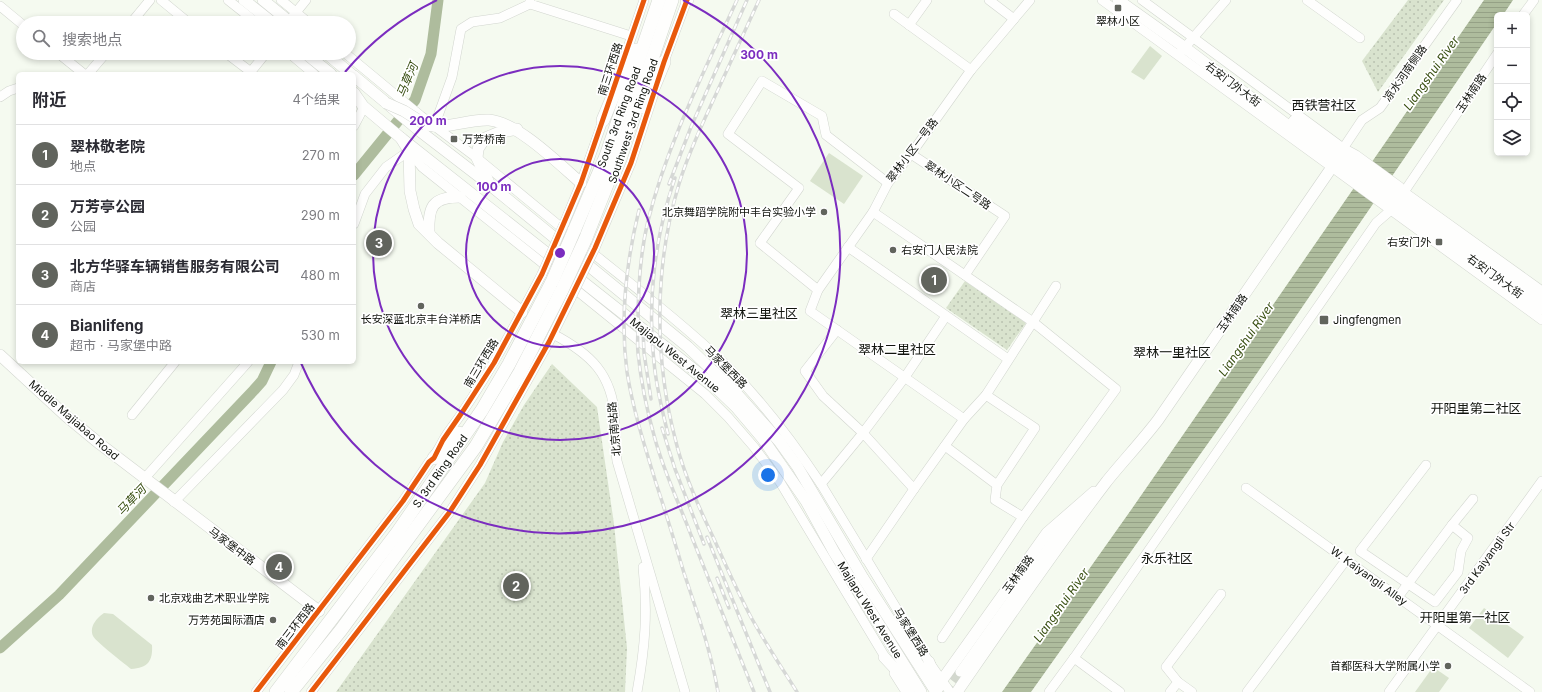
<!DOCTYPE html>
<html lang="zh">
<head>
<meta charset="utf-8">
<style>
	:root { --surface:#fff; --page:#f2f2f3; --text:#2b2b33; --muted:#7c7c81; --line:#e1e1e2; --accent:#61645d }
	body { margin:0; font-family:Inter,"Noto Sans SC",sans-serif; background:var(--page); color:var(--text) }
	.controls { position:absolute; right:12px; top:12px; display:grid; overflow:hidden; border-radius:6px; box-shadow:0 2px 6px #0003 }
	.controls button { width:36px; height:36px; display:grid; place-items:center; padding:0; border:0; border-bottom:1px solid var(--line); background:var(--surface); color:var(--text); font:20px sans-serif }
	.you { position:absolute; left:768px; top:475px; width:14px; height:14px; margin:-10px; border:3px solid #fff; border-radius:50%; background:#1a73e8; box-shadow:0 0 0 6px #1a73e833 }
	.badge { display:grid; place-items:center; width:26px; height:26px; border-radius:50%; background:var(--accent); color:#fff; font-size:13px; font-weight:700 }
	.pin { position:absolute; translate:-50% -50%; border:2px solid #fff; box-shadow:0 1px 4px #0006 }
	.list { margin:0; padding:0; list-style:none }
	h2 { display:flex; justify-content:space-between; align-items:center; height:52px; margin:0; padding:0 16px; font-size:17px }
	h2 small { font-size:13px; font-weight:400; color:var(--muted) }
	.list li { display:grid; grid-template-columns:26px 1fr auto; gap:12px; align-items:center; box-sizing:border-box; height:60px; padding:0 16px; border-top:1px solid var(--line) }
	.list b { display:block; font-size:15px; white-space:nowrap }
	.list p { margin:0; font-size:13px; white-space:nowrap; color:var(--muted) }
	.list em { font-size:13px; font-style:normal; color:var(--muted) }
	.icon { flex:none; width:22px; height:22px; fill:none; stroke:currentColor; stroke-width:2; stroke-linecap:round; stroke-linejoin:round }
	.map { position:relative; flex:none; width:1542px; height:692px; overflow:hidden }
	.search { position:absolute; background:var(--surface); box-shadow:0 2px 6px #0003; left:16px; top:16px; width:340px; height:44px; display:flex; align-items:center; gap:10px; box-sizing:border-box; padding:0 14px; border-radius:22px; color:var(--muted); font-size:15px }
	.panel { position:absolute; background:var(--surface); box-shadow:0 2px 6px #0003; left:16px; top:72px; width:340px; height:292px; border-radius:6px }
	.map>svg:first-child { display:block }
	.park { fill:url(#park-dots) }
	.pitch { fill:#d9e3ce }
	.water { fill:url(#water-rules) }
	.lines { fill:none; stroke-linecap:round; stroke-linejoin:round }
	.river { stroke:#aebc9d; stroke-width:11 }
	.minor-tunnel { stroke:#d3d8ce; stroke-width:9; stroke-dasharray:9 4.5; stroke-linecap:butt }
	.minor-casing { stroke:#d2d6cf; stroke-width:10 }
	.major-casing { stroke:#d2d6cf; stroke-width:12 }
	.highway-casing { stroke:#d2d6cf; stroke-width:14 }
	.minor { stroke:#fefefd; stroke-width:9 }
	.major { stroke:#fefefd; stroke-width:11 }
	.highway { stroke:#fefefd; stroke-width:13 }
	.rail-casing { stroke:#d6d8d6; stroke-width:3.5 }
	.rail { stroke:#fff; stroke-width:2; stroke-dasharray:6; stroke-linecap:butt }
	.minor-bridge-casing { stroke:#d2d6cf; stroke-width:10; stroke-linecap:butt }
	.major-bridge-casing { stroke:#d2d6cf; stroke-width:12; stroke-linecap:butt }
	.highway-bridge-casing { stroke:#d2d6cf; stroke-width:14; stroke-linecap:butt }
	.minor-bridge { stroke:#fefefd; stroke-width:9 }
	.major-bridge { stroke:#fefefd; stroke-width:11 }
	.highway-bridge { stroke:#fefefd; stroke-width:13 }
	.cycleway-casing { stroke:#fff; stroke-width:8 }
	.cycleway { stroke:#e8590c; stroke-width:5 }
	.ring { fill:none; stroke:#7b2cbf; stroke-width:2 }
	.poi-dot { fill:#61645d; stroke:#fff; stroke-width:1.5 }
	.labels { text-anchor:middle; dominant-baseline:central; stroke-width:3.5; stroke-linejoin:round; paint-order:stroke }
	.poi-label { font-size:11px; fill:#11140e; stroke:#fff; text-anchor:start }
	.street-label { font-size:11px; fill:#11140e; stroke:#fff }
	.water-label { font-size:12px; font-style:italic; fill:#364d0f; stroke:#fff }
	.quarter-label { font-size:13px; fill:#11140e; stroke:#fff }
	.centre { fill:#7b2cbf; stroke:#fff; stroke-width:2 }
	.ring-label { font-size:12px; text-anchor:middle; font-weight:bold; fill:#7b2cbf; stroke:#fff; stroke-width:3.5; stroke-linejoin:round; paint-order:stroke }
</style>
</head>
<body>
<div class="map">
<svg width="1542" height="692" viewBox="0 0 1542 692">
	<defs>
		<pattern id="park-dots" width="8" height="8" patternUnits="userSpaceOnUse"><rect width="8" height="8" fill="#d9e3ce"/><path d="M2 2h.1M6 6h.1" fill="none" stroke="#b9c2b0" stroke-width="1.8" stroke-linecap="round"/></pattern>
		<pattern id="water-rules" width="6" height="5" patternUnits="userSpaceOnUse"><rect width="6" height="5" fill="#aebc9d"/><path d="M0 2.5h6" fill="none" stroke="#95a186"/></pattern>
	</defs>
	<rect width="100%" height="100%" fill="#f5faf0"/>
	<g class="park">
		<path d="M1408 0H1444L1378 92 1362 61Z"/>
		<path d="M965 281 1026 323 1007 350 946 308Z"/>
		<path d="M552 364 597 407 614 524 627 648 625 692H336L485 483 503 442 524 405Z"/>
	</g>
	<g class="pitch">
		<path d="M1150 46 1162 56 1144 80 1131 72Z"/>
		<path d="M829 153 863 176 844 204 810 181Z"/>
		<path d="M1484 608 1524 637 1508 658 1469 628Z"/>
		<path d="M104 613 113 614 152 645C153 661 148 668 131 669 124 663 96 642 93 636 89 626 97 618 104 613Z"/>
		<path d="M1433 667 1449 678 1439 692H1415Z"/>
	</g>
	<path class="water" d="M1484 0H1513L1503 15H1497V23L1231 411 1031 692H1002L1131 510Z"/>
	<g class="lines">
		<g class="river">
			<path d="M354 175 415 100 431 54 438 0"/>
			<path d="M0 648 59 595 254 390 262 381 271 362"/>
		</g>
		<path class="minor-tunnel" d="M945 692 960 672"/>
		<defs>
			<g id="minor">
				<path d="M161 0 189 23"/>
				<path d="M228 0 257 23"/>
				<path d="M281 0 309 23"/>
				<path d="M530 0V4L631 36"/>
				<path d="M989 0 1014 19"/>
				<path d="M1102 0 1542 320"/>
				<path d="M1142 0 1343 148 1356 155 1400 187 1404 192 1542 291"/>
				<path d="M1307 0 1360 38"/>
				<path d="M0 6 23 25"/>
				<path d="M894 14 971 70"/>
				<path d="M1523 15 1534 0"/>
				<path d="M293 16 306 0"/>
				<path d="M131 23 150 0"/>
				<path d="M909 25 927 0"/>
				<path d="M58 53 84 74"/>
				<path d="M226 53 251 72"/>
				<path d="M289 53 314 74"/>
				<path d="M345 53 421 116 477 158 568 233"/>
				<path d="M1180 53 1226 0"/>
				<path d="M662 67 687 0"/>
				<path d="M620 71 644 0"/>
				<path d="M88 74 106 53"/>
				<path d="M249 74 266 53"/>
				<path d="M0 97 9 91 18 88"/>
				<path d="M354 126 364 107"/>
				<path d="M434 127 452 77 461 29 472 22 500 18 530 4"/>
				<path d="M1340 153 1362 120 1380 108 1457 0"/>
				<path d="M911 154 1005 216 965 275"/>
				<path d="M1404 192 1497 54"/>
				<path d="M873 212 1033 322 1116 389 1023 517 942 638"/>
				<path d="M354 224 365 194 386 167 409 151 422 167 560 277"/>
				<path d="M564 224 581 183 605 115"/>
				<path d="M579 242C628 282 680 321 726 365 762 401 793 442 821 484L929 662 950 692"/>
				<path d="M848 247 1008 359"/>
				<path d="M595 248 631 163 654 93"/>
				<path d="M570 285 705 394 728 417 754 447 780 482 888 662"/>
				<path d="M818 290 760 243 799 188 728 134 762 81 822 116 826 135 888 183"/>
				<path d="M837 330 805 371 823 396 863 433 905 377 946 316"/>
				<path d="M553 334C591 354 612 374 615 418 615 433 615 447 617 461L685 692"/>
				<path d="M986 395 1035 428 997 485 995 500 1023 517"/>
				<path d="M132 415 175 362"/>
				<path d="M964 419 810 311 818 290 873 212 888 183 911 154 971 70 1030 0"/>
				<path d="M945 446 997 485"/>
				<path d="M1426 465 1360 551 1435 602 1458 572 1461 551 1468 538 1452 525 1473 499"/>
				<path d="M144 479 248 362"/>
				<path d="M821 484 863 433 914 489"/>
				<path d="M1246 488 1530 692"/>
				<path d="M174 502 283 390 294 375 299 362"/>
				<path d="M866 559 914 489 964 419 986 395 1056 286"/>
				<path d="M1398 597 1452 525"/>
				<path d="M1074 658 1120 692"/>
				<path d="M960 672 1057 535 1080 510"/>
				<path d="M894 673 906 692"/>
				<path d="M256 692 403 501 429 462C437 454 441 443 447 434 484 384 513 329 542 274"/>
				<path d="M311 692 449 513 480 465 549 342 571 298"/>
				<path d="M637 692C645 648 648 612 643 567"/>
				<path d="M1049 692 1074 658 1376 223 1391 210"/>
				<path d="M1170 692 1178 682"/>
				<path d="M1192 692 1178 682 1166 667 1221 594"/>
				<path d="M1247 692 1346 560"/>
				<path d="M1389 692 1542 481"/>
			</g>
			<g id="major">
				<path d="M244 0 273 23"/>
				<path d="M263 0 291 23"/>
				<path d="M1118 0 1184 47 1335 161 1542 309"/>
				<path d="M686 2 688 0"/>
				<path d="M305 53 331 74"/>
				<path d="M326 53 351 74"/>
				<path d="M354 76 421 132 490 185 688 347 736 393 779 441 797 466 863 578 936 692"/>
				<path d="M354 93 363 106 401 138 409 151 410 191 414 209 419 224 438 243 522 312"/>
				<path d="M1294 121 1542 299"/>
				<path d="M426 125C446 130 468 119 489 120 517 122 559 164 581 183"/>
				<path d="M401 138 558 262"/>
				<path d="M489 183 477 158 478 149 485 138 497 133 517 129"/>
				<path d="M429 233C428 207 432 197 460 197"/>
				<path d="M573 274 711 383 736 407 763 439 806 501 834 552 921 692"/>
				<path d="M0 355 66 416 100 444 319 611"/>
				<path d="M884 657 912 687"/>
				<path d="M929 662 938 688"/>
				<path d="M942 680 1047 533 1094 492"/>
				<path d="M957 692C1006 621 1055 549 1107 481 1124 460 1142 441 1158 420L1332 167 1335 161"/>
			</g>
			<g id="highway">
				<path d="M641 107 654 86 664 62"/>
				<path d="M603 120 619 82 636 50"/>
				<path d="M574 231 606 156 659 0"/>
				<path d="M585 240 625 139 672 0"/>
				<path d="M434 458 459 433"/>
				<path d="M276 692 397 533 482 410 509 364 552 282"/>
				<path d="M291 692 341 630 476 446 520 372 562 290"/>
			</g>
		</defs>
		<use href="#minor" class="minor-casing"/>
		<use href="#major" class="major-casing"/>
		<use href="#highway" class="highway-casing"/>
		<use href="#minor" class="minor"/>
		<use href="#major" class="major"/>
		<use href="#highway" class="highway"/>
		<defs>
			<g id="rail">
				<path d="M737 0C704 72 667 144 648 221 640 254 638 289 638 323 638 333 637 343 638 353 641 382 647 411 655 439 664 472 679 503 691 535 712 588 733 640 754 692"/>
				<path d="M759 0C743 35 727 70 711 105 699 131 687 157 679 184 654 266 654 359 676 442 684 475 699 508 714 539 726 566 738 593 752 619 766 644 782 668 797 692"/>
				<path d="M669 184 691 127 747 0"/>
				<path d="M639 210C626 263 620 319 627 372 633 410 645 447 656 483 666 513 675 543 684 573 697 612 711 651 718 692"/>
				<path d="M643 330 644 353 651 399"/>
				<path d="M662 428 675 469 704 544"/>
				<path d="M668 434C662 410 656 386 654 362 647 301 655 236 675 178"/>
				<path d="M707 537 770 692"/>
				<path d="M717 578 729 608"/>
			</g>
		</defs>
		<use href="#rail" class="rail-casing"/>
		<use href="#rail" class="rail"/>
		<defs>
			<g id="minor-bridge">
				<path d="M542 274 564 224"/>
				<path d="M571 298 595 248"/>
			</g>
			<path id="major-bridge" d="M386 103 404 111 426 125"/>
			<g id="highway-bridge">
				<path d="M552 282 574 231"/>
				<path d="M562 290 585 240"/>
			</g>
		</defs>
		<use href="#minor-bridge" class="minor-bridge-casing"/>
		<use href="#major-bridge" class="major-bridge-casing"/>
		<use href="#highway-bridge" class="highway-bridge-casing"/>
		<use href="#minor-bridge" class="minor-bridge"/>
		<use href="#major-bridge" class="major-bridge"/>
		<use href="#highway-bridge" class="highway-bridge"/>
		<defs>
			<g id="cycleway">
				<path d="M256 692 403 501 429 462 434 458 443 440 463 411 494 363 542 274 581 183 644 0"/>
				<path d="M311 692 449 513 480 465 549 342 595 248 631 163 664 62 687 0"/>
			</g>
		</defs>
		<use href="#cycleway" class="cycleway-casing"/>
		<use href="#cycleway" class="cycleway"/>
	</g>
	<g class="ring">
		<circle cx="560" cy="253" r="94"/>
		<circle cx="560" cy="253" r="187"/>
		<path d="M345 72A281 281 0 0 1 437 0M683 0A281 281 0 1 1 301 363"/>
	</g>
	<g class="poi-dot">
		<rect x="1114" y="4" width="8" height="8" rx="2"/>
		<rect x="450" y="135" width="8" height="8" rx="2"/>
		<circle cx="824" cy="212" r="4"/>
		<rect x="1435" y="238" width="8" height="8" rx="2"/>
		<circle cx="893" cy="250" r="4"/>
		<circle cx="421" cy="306" r="4"/>
		<rect x="1319" y="315" width="10" height="10" rx="2"/>
		<circle cx="151" cy="598" r="4"/>
		<circle cx="273" cy="620" r="4"/>
		<circle cx="1448" cy="666" r="4"/>
	</g>
	<g class="labels">
		<g class="poi-label">
			<text x="1118" y="21" text-anchor="middle">翠林小区</text>
			<text x="462" y="139">万芳桥南</text>
			<text x="816" y="212" text-anchor="end">北京舞蹈学院附中丰台实验小学</text>
			<text x="1431" y="242" text-anchor="end">右安门外</text>
			<text x="901" y="250">右安门人民法院</text>
			<text x="421" y="319" text-anchor="middle">长安深蓝北京丰台洋桥店</text>
			<text x="1333" y="320">Jingfengmen</text>
			<text x="159" y="598">北京戏曲艺术职业学院</text>
			<text x="265" y="620" text-anchor="end">万芳苑国际酒店</text>
			<text x="1440" y="666" text-anchor="end">首都医科大学附属小学</text>
		</g>
		<g class="street-label">
			<text transform="translate(610 69) rotate(-72)">南三环西路</text>
			<text transform="translate(1405 73) rotate(-55)">凉水河南侧路</text>
			<text transform="translate(1233 84) rotate(37)">右安门外大街</text>
			<text transform="translate(1471 93) rotate(-56)">玉林南路</text>
			<text transform="translate(619 117) rotate(-70)">South 3rd Ring Road</text>
			<text transform="translate(633 121) rotate(-71)">Southwest 3rd Ring Road</text>
			<text transform="translate(912 150) rotate(-53)">翠林小区一号路</text>
			<text transform="translate(958 185) rotate(34)">翠林小区二号路</text>
			<text transform="translate(1495 276) rotate(36)">右安门外大街</text>
			<text transform="translate(1232 313) rotate(-55)">玉林南路</text>
			<text transform="translate(675 355) rotate(39)">Majiapu West Avenue</text>
			<text transform="translate(481 363) rotate(-59)">南三环西路</text>
			<text transform="translate(726 367) rotate(45)">马家堡西路</text>
			<text transform="translate(74 420) rotate(41)">Middle Majiabao Road</text>
			<text transform="translate(614 429) rotate(-95)">北京南站路</text>
			<text transform="translate(440 471) rotate(-55)">S. 3rd Ring Road</text>
			<text transform="translate(232 546) rotate(37)">马家堡中路</text>
			<text transform="translate(1487 558) rotate(-54)">3rd Kaiyangli Str</text>
			<text transform="translate(1018 574) rotate(-54)">玉林南路</text>
			<text transform="translate(1369 576) rotate(36)">W. Kaiyangli Alley</text>
			<text transform="translate(870 610) rotate(58)">Majiapu West Avenue</text>
			<text transform="translate(295 626) rotate(-52)">南三环西路</text>
			<text transform="translate(911 632) rotate(58)">马家堡西路</text>
		</g>
		<g class="water-label">
			<text transform="translate(1431 73) rotate(-55)">Liangshui River</text>
			<text transform="translate(407 80) rotate(-67)">马草河</text>
			<text transform="translate(1246 339) rotate(-55)">Liangshui River</text>
			<text transform="translate(131 500) rotate(-46)">马草河</text>
			<text transform="translate(1061 605) rotate(-55)">Liangshui River</text>
		</g>
		<g class="quarter-label">
			<text x="1324" y="105">西铁营社区</text>
			<text x="759" y="313">翠林三里社区</text>
			<text x="897" y="349">翠林二里社区</text>
			<text x="1172" y="352">翠林一里社区</text>
			<text x="1476" y="408">开阳里第二社区</text>
			<text x="1167" y="558">永乐社区</text>
			<text x="1465" y="617">开阳里第一社区</text>
		</g>
	</g>
	<circle cx="560" cy="253" r="6" class="centre"/>
	<g class="ring-label">
		<text x="759" y="59">300 m</text>
		<text x="428" y="125">200 m</text>
		<text x="494" y="191">100 m</text>
	</g>
</svg>
<div class="controls">
<button>+</button>
<button>−</button>
<button><svg class="icon" aria-label="locate" viewBox="0 0 24 24"><circle cx="12" cy="12" r="6"/><path d="M12 2v4M12 18v4M2 12h4M18 12h4"/></svg></button>
<button><svg class="icon" aria-label="layers" viewBox="0 0 24 24"><path d="M12 4l9 5-9 5-9-5zM3 14l9 5 9-5"/></svg></button>
</div>
<div class="you"></div>
<div class="pin badge" style="left:934px;top:280px">1</div>
<div class="pin badge" style="left:516px;top:586px">2</div>
<div class="pin badge" style="left:379px;top:243px">3</div>
<div class="pin badge" style="left:279px;top:567px">4</div>
<div class="search"><svg class="icon" aria-label="search" viewBox="0 0 24 24"><circle cx="10" cy="10" r="6"/><path d="M15 15l6 6"/></svg>搜索地点</div>
<section class="panel">
<h2>附近<small>4个结果</small></h2>
<ul class="list">
<li><span class="badge">1</span><div><b>翠林敬老院</b><p>地点</p></div><em>270 m</em></li>
<li><span class="badge">2</span><div><b>万芳亭公园</b><p>公园</p></div><em>290 m</em></li>
<li><span class="badge">3</span><div><b>北方华驿车辆销售服务有限公司</b><p>商店</p></div><em>480 m</em></li>
<li><span class="badge">4</span><div><b>Bianlifeng</b><p>超市 · 马家堡中路</p></div><em>530 m</em></li>
</ul>
</section>
</div>
</body>
</html>
